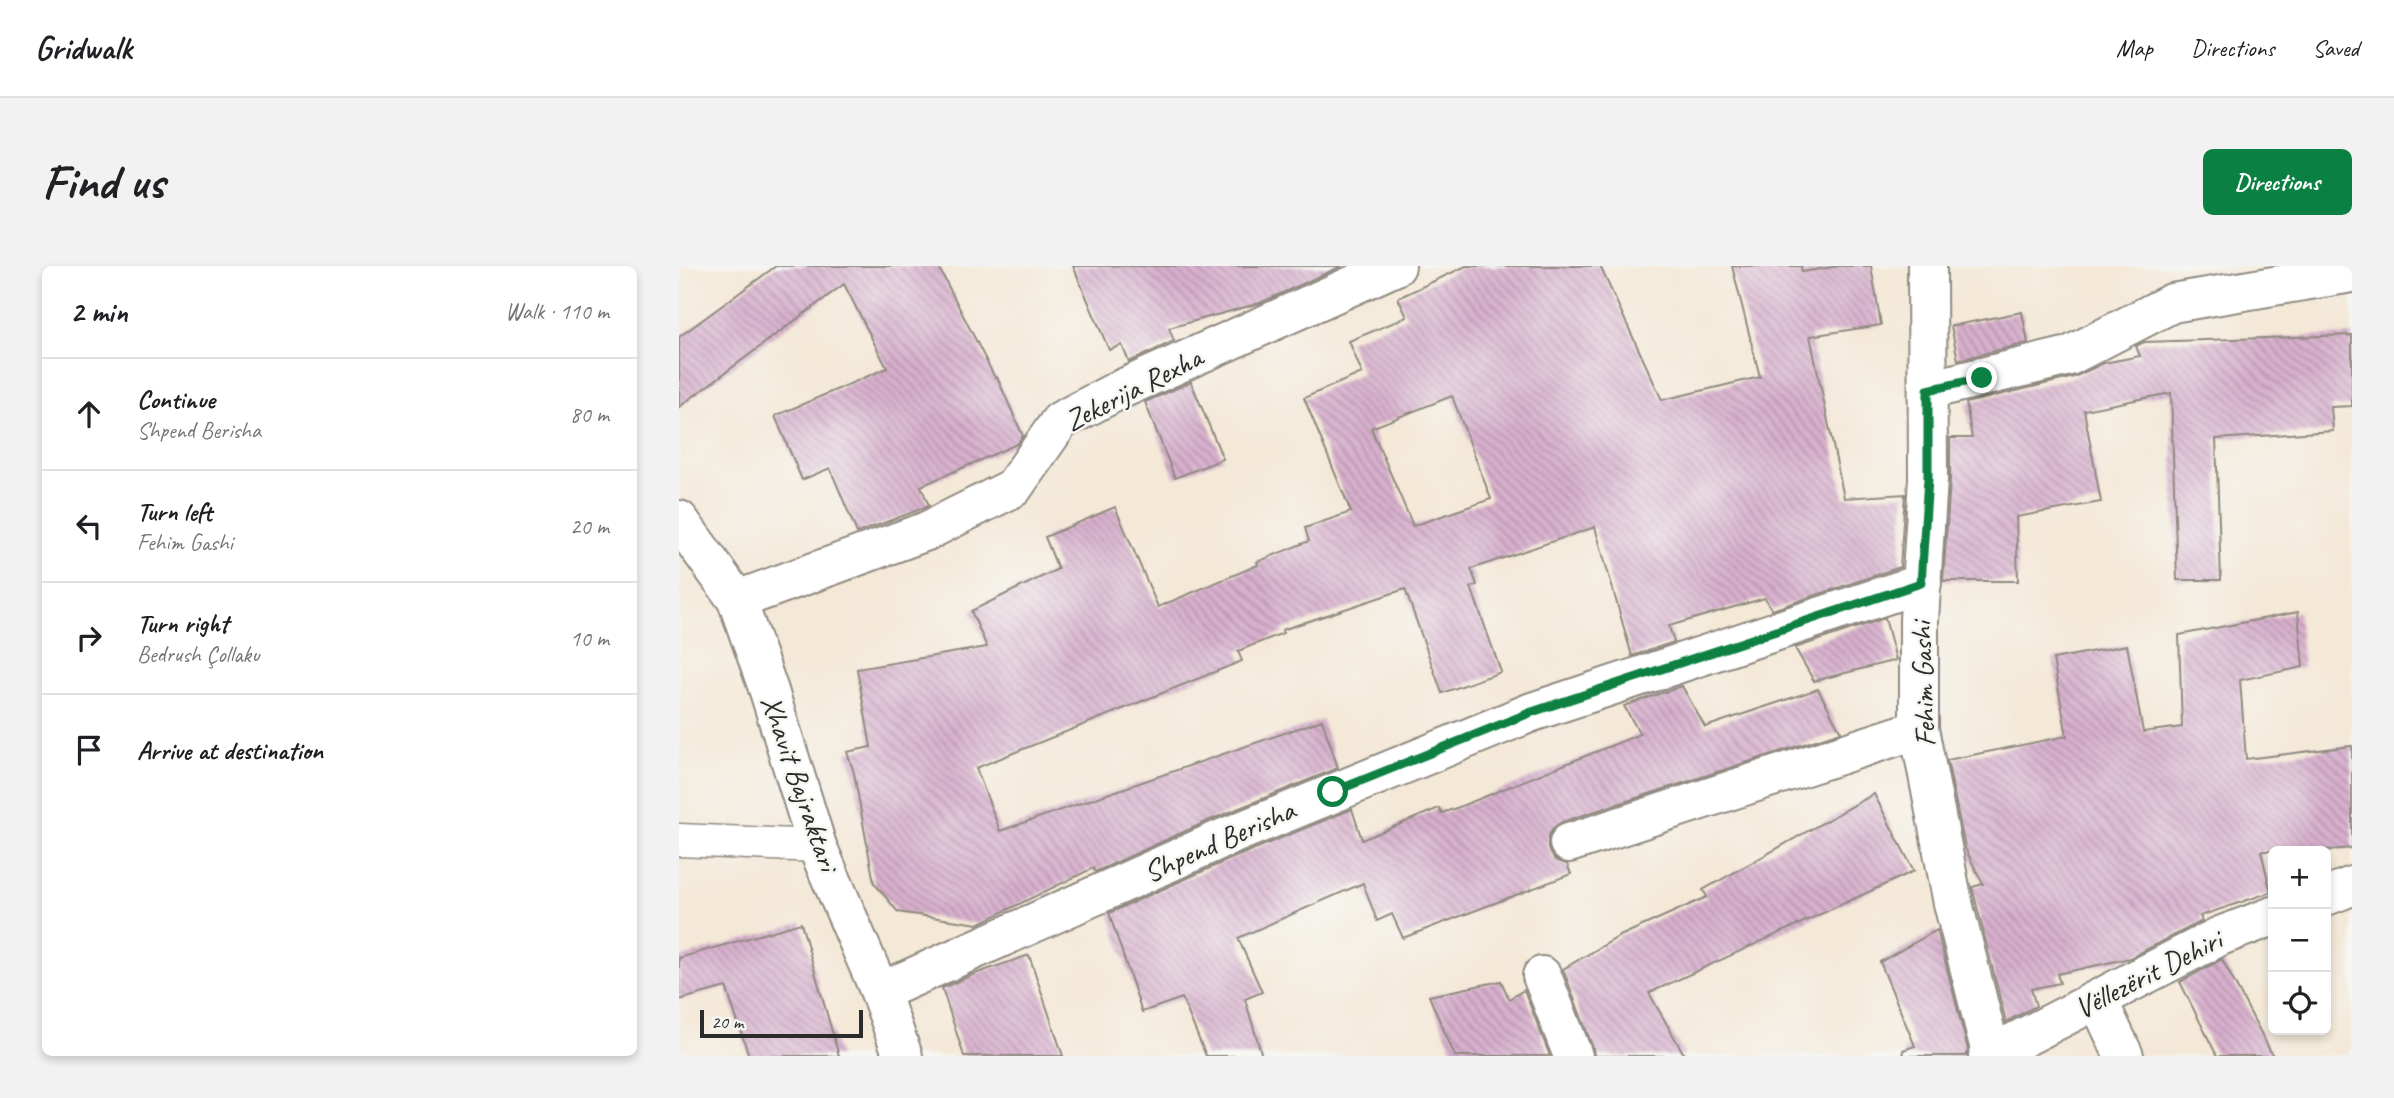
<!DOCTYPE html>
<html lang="en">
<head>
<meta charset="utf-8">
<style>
	:root { --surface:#fff; --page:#f2f2f2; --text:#202124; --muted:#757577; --line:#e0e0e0; --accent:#0b8043 }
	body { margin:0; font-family:Caveat,sans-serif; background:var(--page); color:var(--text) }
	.controls { position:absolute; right:21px; bottom:21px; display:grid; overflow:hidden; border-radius:10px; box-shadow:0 4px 10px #0003 }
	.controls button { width:63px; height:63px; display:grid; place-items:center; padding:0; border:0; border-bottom:2px solid var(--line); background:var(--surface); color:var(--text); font:35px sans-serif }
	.scale { position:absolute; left:21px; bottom:18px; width:163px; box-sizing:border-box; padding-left:7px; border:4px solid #2b2b2b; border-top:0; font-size:19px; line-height:24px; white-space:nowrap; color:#2b2b2b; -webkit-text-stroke:5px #f6f6f2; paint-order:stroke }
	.stop { position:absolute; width:21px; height:21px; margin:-16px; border:5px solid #0b8043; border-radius:50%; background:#fff }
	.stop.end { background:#0b8043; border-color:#fff; box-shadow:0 2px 7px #0008 }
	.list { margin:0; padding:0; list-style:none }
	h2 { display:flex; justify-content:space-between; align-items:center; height:91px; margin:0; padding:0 28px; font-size:30px }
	h2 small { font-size:23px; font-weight:400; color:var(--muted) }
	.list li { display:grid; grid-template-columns:46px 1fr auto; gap:21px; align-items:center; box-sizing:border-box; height:112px; padding:0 28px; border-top:2px solid var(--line) }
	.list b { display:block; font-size:26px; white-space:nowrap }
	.list p { margin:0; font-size:23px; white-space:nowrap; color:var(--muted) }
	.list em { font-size:23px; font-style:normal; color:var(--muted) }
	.icon { flex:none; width:38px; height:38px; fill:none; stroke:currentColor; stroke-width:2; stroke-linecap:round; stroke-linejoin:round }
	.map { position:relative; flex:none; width:1673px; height:790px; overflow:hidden; border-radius:10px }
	header { display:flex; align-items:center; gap:42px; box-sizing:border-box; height:98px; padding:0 35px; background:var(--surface); border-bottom:2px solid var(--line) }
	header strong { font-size:33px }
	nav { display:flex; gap:38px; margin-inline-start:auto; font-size:24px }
	.intro { display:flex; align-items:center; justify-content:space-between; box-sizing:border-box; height:168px; padding:0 42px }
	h1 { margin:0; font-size:49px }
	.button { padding:18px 32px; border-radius:10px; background:var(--accent); color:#fff; font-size:24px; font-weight:700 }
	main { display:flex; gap:42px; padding:0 42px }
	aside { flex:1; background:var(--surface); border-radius:10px; box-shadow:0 4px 10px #0003 }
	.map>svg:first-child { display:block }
	.building { fill:url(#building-back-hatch); fill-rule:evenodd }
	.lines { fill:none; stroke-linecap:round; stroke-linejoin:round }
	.lane-casing { stroke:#908a81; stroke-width:35 }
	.street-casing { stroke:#908a81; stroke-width:42 }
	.lane { stroke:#fff; stroke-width:32 }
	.street { stroke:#fff; stroke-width:38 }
	.route { stroke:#0b8043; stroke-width:9 }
	.labels { text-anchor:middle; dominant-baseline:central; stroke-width:5; stroke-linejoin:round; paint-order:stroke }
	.street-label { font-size:30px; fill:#2b2b2b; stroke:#f6f6f2 }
</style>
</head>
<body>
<header>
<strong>Gridwalk</strong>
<nav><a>Map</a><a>Directions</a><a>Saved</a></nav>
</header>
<div class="intro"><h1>Find us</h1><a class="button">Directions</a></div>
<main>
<aside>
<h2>2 min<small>Walk · 110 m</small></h2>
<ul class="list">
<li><svg class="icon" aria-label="ahead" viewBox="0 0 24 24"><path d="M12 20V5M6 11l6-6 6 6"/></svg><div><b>Continue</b><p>Shpend Berisha</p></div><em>80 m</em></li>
<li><svg class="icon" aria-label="left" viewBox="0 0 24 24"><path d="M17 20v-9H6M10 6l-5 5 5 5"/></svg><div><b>Turn left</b><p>Fehim Gashi</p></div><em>20 m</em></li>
<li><svg class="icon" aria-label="right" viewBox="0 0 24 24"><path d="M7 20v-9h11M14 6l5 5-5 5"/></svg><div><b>Turn right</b><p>Bedrush Çollaku</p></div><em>10 m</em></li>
<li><svg class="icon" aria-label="arrive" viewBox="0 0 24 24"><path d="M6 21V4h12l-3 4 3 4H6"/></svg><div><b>Arrive at destination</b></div></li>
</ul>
</aside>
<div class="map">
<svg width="1673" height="790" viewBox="0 0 1673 790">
	<defs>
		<pattern id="building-back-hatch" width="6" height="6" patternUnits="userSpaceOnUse" patternTransform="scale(1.75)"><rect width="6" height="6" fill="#d8b0cd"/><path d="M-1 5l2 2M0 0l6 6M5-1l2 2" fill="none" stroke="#af8fa7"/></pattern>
	</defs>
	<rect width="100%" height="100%" fill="#f6f6f2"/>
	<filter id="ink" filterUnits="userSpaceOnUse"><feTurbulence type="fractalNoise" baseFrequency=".0143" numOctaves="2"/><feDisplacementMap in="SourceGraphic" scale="14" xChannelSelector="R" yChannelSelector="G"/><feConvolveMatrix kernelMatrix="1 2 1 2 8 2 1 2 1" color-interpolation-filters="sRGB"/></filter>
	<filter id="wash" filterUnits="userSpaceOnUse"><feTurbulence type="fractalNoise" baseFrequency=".00686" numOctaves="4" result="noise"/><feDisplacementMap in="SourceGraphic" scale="28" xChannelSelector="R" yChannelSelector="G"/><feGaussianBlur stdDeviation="1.57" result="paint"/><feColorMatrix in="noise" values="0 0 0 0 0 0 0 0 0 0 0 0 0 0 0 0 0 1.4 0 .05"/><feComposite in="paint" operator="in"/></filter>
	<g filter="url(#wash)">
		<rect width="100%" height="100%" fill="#f4e8d7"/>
		<g id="blocks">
			<g class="building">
				<path d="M97 0H259L316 112 318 111 344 170 338 178 242 220 250 240 178 267 151 202 123 214 96 150 208 102 165 18 0 141V71Z"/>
				<path d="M394 0H663L581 37 490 62 495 75 450 96 443 79 430 84Z"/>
				<path d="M787 0H921L983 134 1081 111 1053 0H1122L1123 6 1160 0H1192L1202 59 1131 70 1165 232 1226 228 1221 301 1093 344 1086 332 990 360 995 376 953 390 916 261 792 303 798 319 792 321 822 406 763 427 726 323 603 364 604 367 559 385 563 395 297 502 321 565 643 454 659 502 531 554 416 606 414 602 299 658 219 646 195 617 175 507 168 486 192 481 178 403 308 381 292 345 379 303 366 271 436 241 479 341 579 299 578 296 630 275 626 262 672 246 625 132 683 107 670 75 728 51 719 32ZM773 130 812 233 734 260 692 162Z"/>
				<path d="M1343 46 1349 77 1279 94 1272 60Z"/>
				<path d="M1673 69V140L1652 141 1654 165 1537 173 1542 314H1498L1492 127 1405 144 1422 236 1337 251 1339 315H1264L1271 214V172H1293L1287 137 1395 111 1425 97 1461 90 1457 80 1465 76Z"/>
				<path d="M512 116 544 193 496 212 466 136Z"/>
				<path d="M1619 346 1624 401 1561 414 1567 493 1673 480V582L1638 585H1582L1592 626 1521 650 1523 655 1451 692 1378 708 1381 717 1352 723 1357 740 1327 756 1293 621 1304 618 1286 582 1268 494 1388 470 1374 393 1448 379 1464 466 1503 461 1500 369Z"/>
				<path d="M1206 352 1217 394 1135 415 1116 382Z"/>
				<path d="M1003 420 1026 461 1139 423 1162 466 883 556 873 563 869 572V583L876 594 888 598 892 608 724 672 713 648 698 655 684 617 559 672 583 726 566 733 583 790H527L503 732 463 746 430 647 549 594 673 543 683 574 760 542 763 547 780 541 961 468 945 440Z"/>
				<path d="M1195 528 1235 605 970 727 1006 790H915L914 782 884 703 941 670 1028 631 1024 624Z"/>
				<path d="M122 657 160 790H70L47 721 0 734V692Z"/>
				<path d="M1258 664 1289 784 1287 790H1225L1224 784 1236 780 1201 696Z"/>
				<path d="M350 689 384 790H285L263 722 293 709Z"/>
				<path d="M1543 693 1594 790H1538L1501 716Z"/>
				<path d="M822 715 830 733 845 724 871 790H776L750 730Z"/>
			</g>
		</g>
	</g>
	<g filter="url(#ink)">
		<use href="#blocks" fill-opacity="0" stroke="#908a81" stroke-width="2"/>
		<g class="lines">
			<defs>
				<path id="lane" d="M0 574 138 580"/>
				<g id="street">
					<path d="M1248 0 1249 213 1240 354V463L1274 637 1312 787"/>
					<path d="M1249 124 1390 90 1493 37 1673 7"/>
					<path d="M0 254 58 334 90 425 138 580 201 726 224 790"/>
					<path d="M58 334 248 265 334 222 381 155 438 125 717 0"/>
					<path d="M890 577 1240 463"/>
					<path d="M1647 630 1673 620"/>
					<path d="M863 710 894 790"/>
					<path d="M201 726 540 574 853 446 1243 317"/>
					<path d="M1419 734 1445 790"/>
					<path d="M1309 790 1541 670 1594 650"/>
				</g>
			</defs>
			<use href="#lane" class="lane-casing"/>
			<use href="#street" class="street-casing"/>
			<use href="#lane" class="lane"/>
			<use href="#street" class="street"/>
		</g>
	</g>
	<g class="lines" filter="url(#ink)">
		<path class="route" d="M654 526 853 446 1242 317 1249 213V124L1303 112"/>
	</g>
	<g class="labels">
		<g class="street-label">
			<text transform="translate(454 123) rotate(-27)">Zekerija Rexha</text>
			<text transform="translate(1244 418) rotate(-92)">Fehim Gashi</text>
			<text transform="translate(121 517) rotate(71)">Xhavit Bajraktari</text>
			<text transform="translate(540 575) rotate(-24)">Shpend Berisha</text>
			<text transform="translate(1469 708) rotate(-27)">Vëllezërit Dehiri</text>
		</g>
	</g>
</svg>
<div class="controls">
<button>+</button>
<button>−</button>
<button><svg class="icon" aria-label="locate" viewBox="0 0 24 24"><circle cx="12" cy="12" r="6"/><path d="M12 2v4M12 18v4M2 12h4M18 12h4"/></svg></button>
</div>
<div class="scale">20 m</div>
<div class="stop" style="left:654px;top:526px"></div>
<div class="stop end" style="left:1303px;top:112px"></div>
</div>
</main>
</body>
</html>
